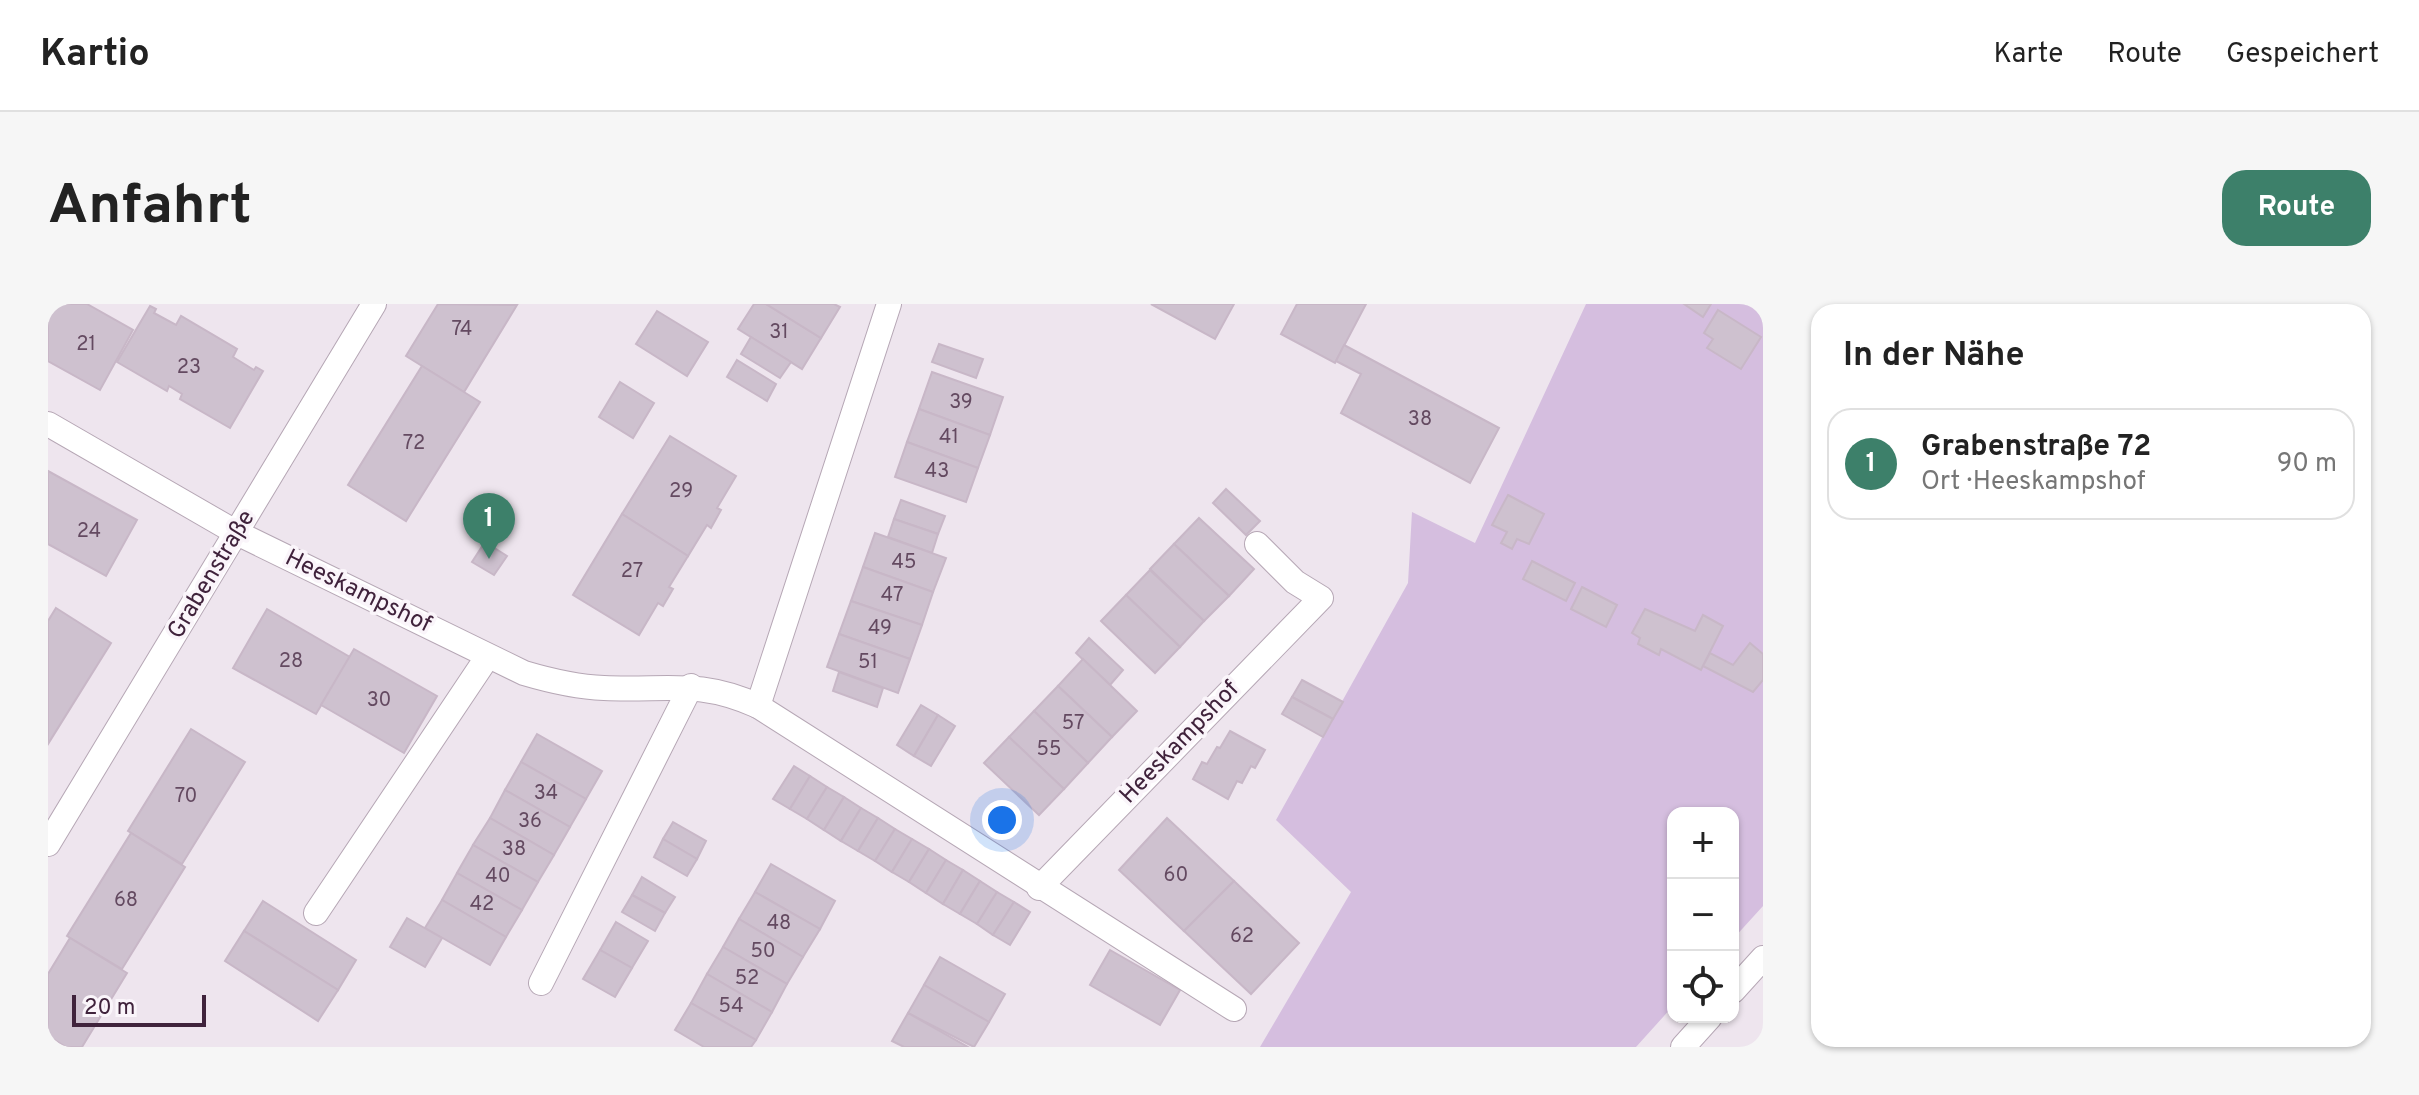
<!DOCTYPE html>
<html lang="de">
<head>
<meta charset="utf-8">
<style>
	:root { --surface:#fff; --page:#f6f6f6; --text:#222; --muted:#767676; --line:#e0e0e0; --accent:#3d806a }
	body { margin:0; font-family:Overpass,sans-serif; background:var(--page); color:var(--text) }
	.controls { position:absolute; right:24px; bottom:24px; display:grid; overflow:hidden; border-radius:16px; box-shadow:0 2px 6px #0004 }
	.controls button { width:72px; height:72px; display:grid; place-items:center; padding:0; border:0; border-bottom:2px solid var(--line); background:var(--surface); color:var(--text); font:40px sans-serif }
	.scale { position:absolute; left:24px; bottom:20px; width:134px; box-sizing:border-box; padding-left:8px; border:4px solid #40233c; border-top:0; font-size:22px; line-height:28px; white-space:nowrap; color:#40233c; -webkit-text-stroke:6px #faf5fa; paint-order:stroke }
	.you { position:absolute; left:954px; top:516px; width:28px; height:28px; margin:-20px; border:6px solid #fff; border-radius:50%; background:#1a73e8; box-shadow:0 0 0 12px #1a73e833 }
	.badge { display:grid; place-items:center; width:52px; height:52px; border-radius:50%; background:var(--accent); color:#fff; font-size:26px; font-weight:700 }
	.pin { position:absolute; translate:-50% -66px; filter:drop-shadow(0 2px 4px #0008) }
	.pin::after { content:''; position:absolute; top:42px; width:28px; height:24px; background:inherit; clip-path:polygon(0 0,100% 0,50% 100%) }
	.list { margin:0; padding:0; list-style:none }
	h2 { display:flex; justify-content:space-between; align-items:center; height:104px; margin:0; padding:0 32px; font-size:34px }
	h2 small { font-size:26px; font-weight:400; color:var(--muted) }
	.list li { display:grid; grid-template-columns:52px 1fr auto; gap:24px; align-items:center; box-sizing:border-box; height:112px; margin:0 16px 16px; padding:0 16px; border:2px solid var(--line); border-radius:24px }
	.list b { display:block; font-size:30px; white-space:nowrap }
	.list p { margin:0; font-size:26px; white-space:nowrap; color:var(--muted) }
	.list em { font-size:26px; font-style:normal; color:var(--muted) }
	.icon { flex:none; width:44px; height:44px; fill:none; stroke:currentColor; stroke-width:2; stroke-linecap:round; stroke-linejoin:round }
	.map { position:relative; flex:none; width:1715px; height:743px; overflow:hidden; border-radius:24px }
	header { display:flex; align-items:center; gap:48px; box-sizing:border-box; height:112px; padding:0 40px; background:var(--surface); border-bottom:2px solid var(--line) }
	header strong { font-size:38px }
	nav { display:flex; gap:44px; margin-inline-start:auto; font-size:28px }
	.intro { display:flex; align-items:center; justify-content:space-between; box-sizing:border-box; height:192px; padding:0 48px }
	h1 { margin:0; font-size:56px }
	.button { padding:20px 36px; border-radius:24px; background:var(--accent); color:#fff; font-size:28px; font-weight:700 }
	main { display:flex; gap:48px; padding:0 48px }
	aside { flex:1; background:var(--surface); border-radius:24px; box-shadow:0 2px 6px #0004 }
	.map>svg:first-child { display:block }
	.green { fill:#d5bedf }
	.building { fill:#cec1cf; stroke:#c8b7c7; stroke-width:2 }
	.lines { fill:none; stroke-linecap:round; stroke-linejoin:round }
	.minor-casing { stroke:#b6a7b5; stroke-width:26 }
	.minor { stroke:#fff; stroke-width:24 }
	.labels { text-anchor:middle; dominant-baseline:central; stroke-width:7; stroke-linejoin:round; paint-order:stroke }
	.number-label { font-size:20px; fill:#644a61 }
	.street-label { font-size:24px; fill:#40233c; stroke:#faf5fa }
</style>
</head>
<body>
<header>
<strong>Kartio</strong>
<nav><a>Karte</a><a>Route</a><a>Gespeichert</a></nav>
</header>
<div class="intro"><h1>Anfahrt</h1><a class="button">Route</a></div>
<main>
<div class="map">
<svg width="1715" height="743" viewBox="0 0 1715 743">
	<rect width="100%" height="100%" fill="#eee5ee"/>
	<path class="green" d="M1538 0H1708L1715 4V602L1685 635V509H1625V702L1588 743H1212L1303 588 1228 516 1360 279 1364 208 1427 239Z"/>
	<g class="building">
		<path d="M0 0H39L85 26 52 86 0 57Z"/>
		<path d="M390 0 469 1 416 88 358 52Z"/>
		<path d="M706 0H718L773 34 754 65 690 25Z"/>
		<path d="M718 0H786L792 3 773 34Z"/>
		<path d="M1103 0H1186L1167 35Z"/>
		<path d="M1249 0H1318L1287 59 1233 30Z"/>
		<path d="M1636 0H1663L1655 13Z"/>
		<path d="M102 2 108 5 106 9 128 21 133 12 189 45 185 53 206 66 208 63 215 67 182 124 132 95 134 90 121 82 119 87 69 58Z"/>
		<path d="M1670 6 1713 33 1693 65 1659 44 1665 35 1656 29Z"/>
		<path d="M609 7 660 38 639 72 588 40Z"/>
		<path d="M703 33 743 58 732 74 693 50Z"/>
		<path d="M891 40 935 55 928 74 884 58Z"/>
		<path d="M1296 41 1451 124 1422 179 1293 109 1313 70 1288 57Z"/>
		<path d="M689 56 728 80 719 97 679 73Z"/>
		<path d="M374 62 432 98 358 217 300 181Z"/>
		<path d="M884 68 955 93 942 131 871 105Z"/>
		<path d="M572 78 606 99 585 134 551 113Z"/>
		<path d="M871 105 942 131 930 164 859 138Z"/>
		<path d="M622 132 688 172 669 204 673 206 663 224 659 221 640 252 574 210Z"/>
		<path d="M859 138 930 164 918 198 847 173Z"/>
		<path d="M0 167 89 216 58 272 0 240Z"/>
		<path d="M1178 185 1212 217 1198 231 1165 199Z"/>
		<path d="M1460 191 1496 210 1481 240 1469 235 1464 245 1453 239 1459 228 1444 221Z"/>
		<path d="M853 196 897 212 890 230 846 215Z"/>
		<path d="M574 210 640 252 621 283 625 285 615 302 610 299 591 331 525 291Z"/>
		<path d="M1151 214 1206 265 1181 292 1126 240Z"/>
		<path d="M846 215 890 230 884 249 840 233Z"/>
		<path d="M827 229 898 254 885 288 815 263Z"/>
		<path d="M437 238 459 252 446 271 424 258Z"/>
		<path d="M1126 240 1181 292 1156 317 1102 265Z"/>
		<path d="M1484 257 1527 279 1518 297 1475 275Z"/>
		<path d="M815 263 885 288 874 321 803 297Z"/>
		<path d="M1102 266 1156 317 1132 343 1078 291Z"/>
		<path d="M1534 283 1569 301 1558 323 1523 305Z"/>
		<path d="M1078 291 1132 343 1107 369 1053 317Z"/>
		<path d="M803 297 874 321 862 355 791 330Z"/>
		<path d="M8 304 63 339 0 440V317Z"/>
		<path d="M219 305 302 353 268 410 185 364Z"/>
		<path d="M1597 305 1647 327 1655 311 1675 322 1653 366 1613 345 1611 351 1590 340 1592 334 1584 329Z"/>
		<path d="M791 330 862 355 850 389 779 363Z"/>
		<path d="M1041 334 1075 366 1062 381 1028 349Z"/>
		<path d="M1702 339 1715 350V376L1705 388 1655 362 1662 349 1685 361Z"/>
		<path d="M306 345 389 392 356 449 273 401Z"/>
		<path d="M1035 355 1089 407 1064 433 1010 382Z"/>
		<path d="M791 368 835 384 829 403 785 387Z"/>
		<path d="M1254 376 1295 398 1285 415 1244 393Z"/>
		<path d="M1010 382 1064 433 1040 459 986 407Z"/>
		<path d="M1244 393 1285 415 1275 433 1234 410Z"/>
		<path d="M873 401 890 411 866 452 849 441Z"/>
		<path d="M986 407 1040 459 1016 485 961 433Z"/>
		<path d="M890 411 907 422 883 462 866 452Z"/>
		<path d="M143 425 197 458 134 560 80 527Z"/>
		<path d="M1182 427 1217 446 1207 464 1203 462 1194 479 1189 477 1180 495 1145 475 1154 458 1159 460 1169 443 1172 444Z"/>
		<path d="M489 430 554 467 538 495 473 458Z"/>
		<path d="M961 433 1016 485 991 511 936 459Z"/>
		<path d="M473 458 538 495 522 523 457 486Z"/>
		<path d="M746 462 762 472 742 505 725 495Z"/>
		<path d="M762 472 779 483 759 515 742 505Z"/>
		<path d="M779 483 796 493 776 526 759 515Z"/>
		<path d="M457 486 522 523 506 551 442 514Z"/>
		<path d="M796 493 813 504 793 537 776 526Z"/>
		<path d="M813 504 830 514 810 547 793 537Z"/>
		<path d="M442 514 506 551 490 578 425 541Z"/>
		<path d="M830 514 847 525 827 557 810 547Z"/>
		<path d="M1119 514 1186 577 1136 627 1071 566Z"/>
		<path d="M625 518 658 537 649 555 615 535Z"/>
		<path d="M847 525 864 535 844 568 827 557Z"/>
		<path d="M83 529 137 563 74 665 19 632Z"/>
		<path d="M615 535 649 555 639 572 606 553Z"/>
		<path d="M864 535 881 545 861 578 844 568Z"/>
		<path d="M425 541 490 578 474 606 409 569Z"/>
		<path d="M881 545 898 556 878 589 861 578Z"/>
		<path d="M898 556 915 566 895 600 878 589Z"/>
		<path d="M723 560 787 597 772 625 707 588Z"/>
		<path d="M915 566 932 577 912 610 895 600Z"/>
		<path d="M409 569 474 606 458 633 394 596Z"/>
		<path d="M594 573 627 593 617 609 584 591Z"/>
		<path d="M932 577 949 588 929 620 912 610Z"/>
		<path d="M1186 577 1251 639 1203 690 1136 627Z"/>
		<path d="M707 588 772 625 755 653 691 615Z"/>
		<path d="M949 588 966 598 945 631 929 620Z"/>
		<path d="M584 591 617 609 607 627 574 608Z"/>
		<path d="M394 596 458 633 442 661 377 624Z"/>
		<path d="M215 597 308 656 290 686 196 627Z"/>
		<path d="M966 598 982 608 962 641 945 631Z"/>
		<path d="M359 614 394 634 377 663 342 643Z"/>
		<path d="M691 615 755 653 739 680 675 643Z"/>
		<path d="M568 618 600 637 584 664 552 646Z"/>
		<path d="M196 627 290 686 270 717 177 657Z"/>
		<path d="M22 634 79 669 34 743H18L0 732V670Z"/>
		<path d="M675 643 739 680 724 708 659 670Z"/>
		<path d="M552 646 584 664 567 693 535 675Z"/>
		<path d="M1062 646 1132 686 1112 721 1042 681Z"/>
		<path d="M892 653 957 690 941 718 876 681Z"/>
		<path d="M659 670 724 708 708 736 643 699Z"/>
		<path d="M876 681 941 718 926 743 860 709Z"/>
		<path d="M643 699 708 736 703 743H656L627 726Z"/>
		<path d="M860 709 920 743H856L844 737Z"/>
	</g>
	<g class="lines">
		<defs>
			<g id="minor">
				<path d="M0 120 189 229 476 369C503 377 528 383 556 384 618 387 651 375 710 402L1186 705"/>
				<path d="M710 402 841 0"/>
				<path d="M0 540 326 0"/>
				<path d="M991 584 1273 294 1247 278 1209 240"/>
				<path d="M268 609 440 352"/>
				<path d="M493 679 643 382"/>
				<path d="M1685 687 1715 654"/>
				<path d="M1635 743 1662 713"/>
			</g>
		</defs>
		<use href="#minor" class="minor-casing"/>
		<use href="#minor" class="minor"/>
	</g>
	<g class="labels">
		<g class="number-label">
			<text x="414" y="26">74</text>
			<text x="731" y="29">31</text>
			<text x="38" y="41">21</text>
			<text x="141" y="64">23</text>
			<text x="913" y="99">39</text>
			<text x="1372" y="116">38</text>
			<text x="901" y="134">41</text>
			<text x="366" y="140">72</text>
			<text x="889" y="168">43</text>
			<text x="633" y="188">29</text>
			<text x="41" y="228">24</text>
			<text x="856" y="259">45</text>
			<text x="584" y="268">27</text>
			<text x="844" y="292">47</text>
			<text x="832" y="325">49</text>
			<text x="243" y="358">28</text>
			<text x="820" y="359">51</text>
			<text x="331" y="397">30</text>
			<text x="1025" y="420">57</text>
			<text x="1001" y="446">55</text>
			<text x="498" y="490">34</text>
			<text x="138" y="493">70</text>
			<text x="482" y="518">36</text>
			<text x="466" y="546">38</text>
			<text x="1128" y="572">60</text>
			<text x="450" y="573">40</text>
			<text x="78" y="597">68</text>
			<text x="434" y="601">42</text>
			<text x="731" y="620">48</text>
			<text x="1194" y="633">62</text>
			<text x="715" y="648">50</text>
			<text x="699" y="675">52</text>
			<text x="683" y="703">54</text>
		</g>
		<g class="street-label">
			<text transform="translate(164 271) rotate(-59)">Grabenstraße</text>
			<text transform="translate(310 288) rotate(26)">Heeskampshof</text>
			<text transform="translate(1132 439) rotate(-46)">Heeskampshof</text>
		</g>
	</g>
</svg>
<div class="controls">
<button>+</button>
<button>−</button>
<button><svg class="icon" aria-label="locate" viewBox="0 0 24 24"><circle cx="12" cy="12" r="6"/><path d="M12 2v4M12 18v4M2 12h4M18 12h4"/></svg></button>
</div>
<div class="scale">20 m</div>
<div class="you"></div>
<div class="pin badge" style="left:441px;top:255px">1</div>
</div>
<aside>
<h2>In der Nähe<small></small></h2>
<ul class="list">
<li><span class="badge">1</span><div><b>Grabenstraße 72</b><p>Ort · Heeskampshof</p></div><em>90 m</em></li>
</ul>
</aside>
</main>
</body>
</html>
